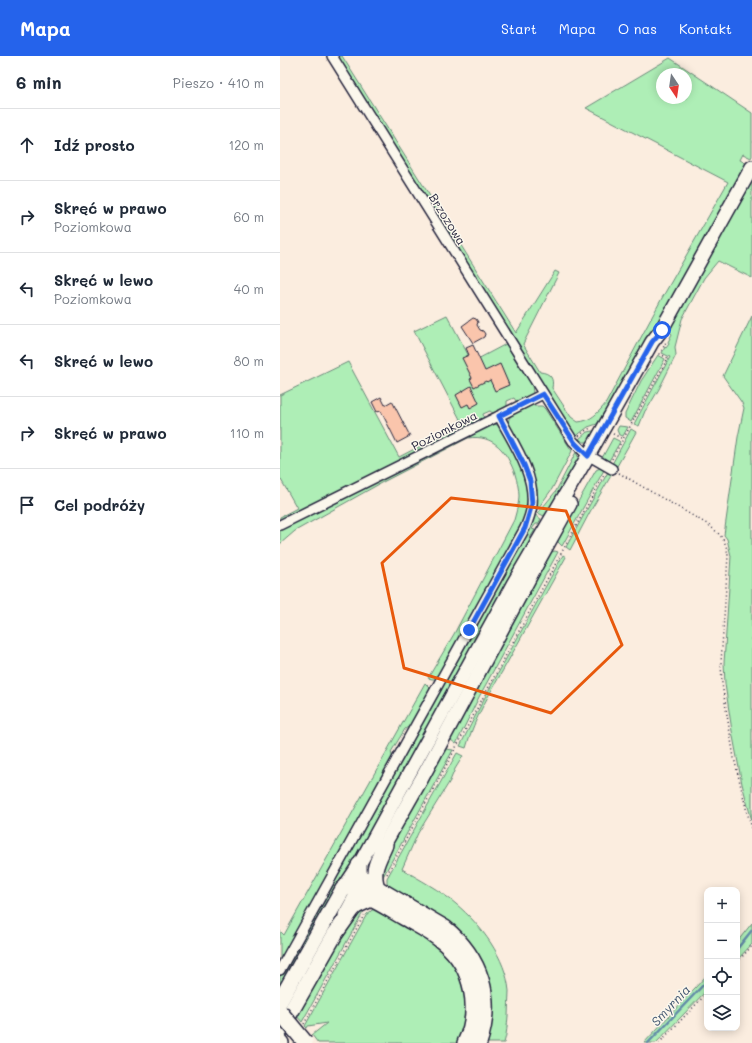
<!DOCTYPE html>
<html lang="pl">
<head>
<meta charset="utf-8">
<style>
	:root { --surface:#fff; --page:#f2f2f3; --text:#1f2937; --muted:#747a83; --line:#e0e1e3; --accent:#2563eb }
	body { margin:0; font-family:Mali,sans-serif; background:var(--page); color:var(--text) }
	.controls { position:absolute; right:12px; bottom:12px; display:grid; overflow:hidden; border-radius:8px; box-shadow:0 2px 10px #0003 }
	.controls button { width:36px; height:36px; display:grid; place-items:center; padding:0; border:0; border-bottom:1px solid var(--line); background:var(--surface); color:var(--text); font:20px sans-serif }
	.compass { position:absolute; left:376px; top:12px; width:36px; height:36px; border-radius:50%; background:var(--surface); box-shadow:0 2px 10px #0003; rotate:167deg }
	.stop { position:absolute; width:12px; height:12px; margin:-9px; border:3px solid #2563eb; border-radius:50%; background:#fff }
	.stop.end { background:#2563eb; border-color:#fff; box-shadow:0 1px 4px #0008 }
	.list { margin:0; padding:0; list-style:none }
	h2 { display:flex; justify-content:space-between; align-items:center; height:52px; margin:0; padding:0 16px; font-size:17px }
	h2 small { font-size:13px; font-weight:400; color:var(--muted) }
	.list li { display:grid; grid-template-columns:26px 1fr auto; gap:12px; align-items:center; box-sizing:border-box; height:72px; padding:0 16px; border-top:1px solid var(--line) }
	.list b { display:block; font-size:15px; white-space:nowrap }
	.list p { margin:0; font-size:13px; white-space:nowrap; color:var(--muted) }
	.list em { font-size:13px; font-style:normal; color:var(--muted) }
	.icon { flex:none; width:22px; height:22px; fill:none; stroke:currentColor; stroke-width:2; stroke-linecap:round; stroke-linejoin:round }
	.map { position:relative; flex:none; width:472px; height:987px; overflow:hidden }
	header { display:flex; align-items:center; gap:24px; box-sizing:border-box; height:56px; padding:0 20px; background:var(--accent); color:#fff }
	header strong { font-size:19px }
	nav { display:flex; gap:22px; margin-inline-start:auto; font-size:14px }
	main { display:flex }
	aside { flex:1; background:var(--surface) }
	.map>svg:first-child { display:block }
	.green { fill:#aeeeb6; stroke:#688878; fill-rule:evenodd }
	.lines { fill:none; stroke-linecap:round; stroke-linejoin:round }
	.stream { stroke:#638ba8; stroke-width:2.5 }
	.building { fill:#fac5ac; stroke:#22223b }
	.minor-casing { stroke:#22223b; stroke-width:12 }
	.secondary-casing { stroke:#22223b; stroke-width:16 }
	.primary-casing { stroke:#22223b; stroke-width:18 }
	.path { stroke:#22223b; stroke-width:1.5; stroke-dasharray:1 3; stroke-linecap:butt }
	.minor { stroke:#fbf7ec; stroke-width:9 }
	.secondary { stroke:#fbf7ec; stroke-width:13 }
	.primary { stroke:#fbf7ec; stroke-width:15 }
	.primary-bridge-casing { stroke:#22223b; stroke-width:18; stroke-linecap:butt }
	.primary-bridge { stroke:#fbf7ec; stroke-width:15 }
	.route { stroke:#2563eb; stroke-width:5 }
	.marked { fill:none; stroke:#e8590c; stroke-width:3; stroke-linejoin:round }
	.labels { text-anchor:middle; dominant-baseline:central; stroke-width:3; stroke-linejoin:round; paint-order:stroke }
	.street-label { font-size:12px; fill:#22223b; stroke:#fbf7ec }
	.water-label { font-size:13px; font-style:italic; fill:#435772; stroke:#fbf7ec }
</style>
</head>
<body>
<header>
<strong>Mapa</strong>
<nav><a>Start</a><a>Mapa</a><a>O nas</a><a>Kontakt</a></nav>
</header>
<main>
<aside>
<h2>6 min<small>Pieszo · 410 m</small></h2>
<ul class="list">
<li><svg class="icon" aria-label="ahead" viewBox="0 0 24 24"><path d="M12 20V5M6 11l6-6 6 6"/></svg><div><b>Idź prosto</b></div><em>120 m</em></li>
<li><svg class="icon" aria-label="right" viewBox="0 0 24 24"><path d="M7 20v-9h11M14 6l5 5-5 5"/></svg><div><b>Skręć w prawo</b><p>Poziomkowa</p></div><em>60 m</em></li>
<li><svg class="icon" aria-label="left" viewBox="0 0 24 24"><path d="M17 20v-9H6M10 6l-5 5 5 5"/></svg><div><b>Skręć w lewo</b><p>Poziomkowa</p></div><em>40 m</em></li>
<li><svg class="icon" aria-label="left" viewBox="0 0 24 24"><path d="M17 20v-9H6M10 6l-5 5 5 5"/></svg><div><b>Skręć w lewo</b></div><em>80 m</em></li>
<li><svg class="icon" aria-label="right" viewBox="0 0 24 24"><path d="M7 20v-9h11M14 6l5 5-5 5"/></svg><div><b>Skręć w prawo</b></div><em>110 m</em></li>
<li><svg class="icon" aria-label="arrive" viewBox="0 0 24 24"><path d="M6 21V4h12l-3 4 3 4H6"/></svg><div><b>Cel podróży</b></div></li>
</ul>
</aside>
<div class="map">
<svg width="472" height="987" viewBox="0 0 472 987">
	<rect width="100%" height="100%" fill="#fbeddf"/>
	<filter id="ink" filterUnits="userSpaceOnUse"><feTurbulence type="fractalNoise" baseFrequency=".025" numOctaves="2"/><feDisplacementMap in="SourceGraphic" scale="8" xChannelSelector="R" yChannelSelector="G"/><feConvolveMatrix kernelMatrix="1 2 1 2 8 2 1 2 1" color-interpolation-filters="sRGB"/></filter>
	<g filter="url(#ink)">
		<g class="green">
			<path d="M56 0H62L236 277 275 215 279 217 243 288 260 316C271 317 274 323 272 332L291 361 298 366C311 365 318 357 326 347L382 242 448 126 306 52 390 2 472 57V100L471 102 463 98 460 104 467 108 376 270 317 368 308 371 295 381ZM382 18H406V42H382Z"/>
			<path d="M472 124V222L438 205 424 222 402 263 395 291 396 299 379 333 369 350 365 355 359 370 354 368 390 301 382 297 385 291 386 292 389 288 388 286 392 278 390 276 395 261Z"/>
			<path d="M167 259 192 306 226 288 239 310 252 329 253 337C249 341 242 346 236 345L234 342 227 345V351L214 358 210 355 203 358 204 362 152 390 148 386 183 369 134 275Z"/>
			<path d="M472 260V765L462 728 452 675 445 628 444 607 451 500 447 483 444 479 458 381 464 352 462 347 443 320Z"/>
			<path d="M378 299 385 303 351 366 345 362V358L361 325Z"/>
			<path d="M68 306 119 401 142 389 143 394 0 466V461L17 452 0 422V339Z"/>
			<path d="M254 348V350H262L265 353 292 395 272 433 256 455H255L228 366C230 355 245 352 254 348Z"/>
			<path d="M212 368 218 369 221 373C238 405 253 426 245 463L157 623H152L148 622 174 578 234 464C236 456 239 448 239 440 239 433 237 425 235 418 227 396 214 378 188 382L101 427 15 475 0 488V474Z"/>
			<path d="M339 370 348 371 343 380 339 379 337 374Z"/>
			<path d="M351 373 356 376 336 412 331 410Z"/>
			<path d="M318 374 309 386H303L299 383 307 376Z"/>
			<path d="M333 382 339 385 340 386 327 408 322 402Z"/>
			<path d="M296 396 300 405 282 437 264 460 258 457 276 435Z"/>
			<path d="M320 412 324 414 282 490 278 486 277 483 316 414Z"/>
			<path d="M328 416 332 418 311 454 290 494 286 491Z"/>
			<path d="M254 458 261 463 258 468H256L252 473 255 474 250 482 249 489 0 938V920L16 888Z"/>
			<path d="M275 495 278 496 199 641 176 688 171 684V681L271 496Z"/>
			<path d="M283 499 286 501C266 536 247 572 227 607 212 634 194 662 186 692L180 690 204 643Z"/>
			<path d="M145 627 150 632 151 638 133 668 125 673 111 696 113 703 0 906V875L4 879Z"/>
			<path d="M166 693 173 694 100 826 101 808 163 695Z"/>
			<path d="M177 697 183 700 175 713 170 725 138 777 122 813C140 824 160 834 176 848 201 869 226 902 229 935 229 943 228 952 228 960 227 969 227 978 224 987H206L212 942 209 925 201 903 197 896 180 876 107 830V822Z"/>
			<path d="M86 851 22 966 16 959 71 861Z"/>
			<path d="M95 852 152 885 172 904 184 930 187 960 178 987H38L32 979 47 967 28 970 27 972 25 970 87 858Z"/>
			<path d="M472 867V888L457 904V886Z"/>
			<path d="M427 919V934L376 987H364Z"/>
		</g>
		<g class="lines">
			<g class="stream">
				<path d="M457 893 472 874"/>
				<path d="M368 987 427 925"/>
			</g>
		</g>
		<g class="building">
			<path d="M193 262 196 263 198 266 197 269 200 274 203 275 205 278 204 281 193 287 182 270Z"/>
			<path d="M193 289 205 315 220 308 229 329 215 335 210 324 207 326 206 325 194 331 190 323 192 322 182 302 189 299 186 292Z"/>
			<path d="M191 330 199 347 190 352 188 348 182 351 176 339Z"/>
			<path d="M101 341 105 349 112 345 130 380 117 387 101 355 97 356 92 346Z"/>
		</g>
		<g class="lines">
			<defs>
				<g id="minor">
					<path d="M52 0 293 385 306 398 332 413"/>
					<path d="M0 469 263 338"/>
					<path d="M0 914 245 472C248 465 251 457 252 449 255 417 233 387 219 360"/>
				</g>
				<g id="secondary">
					<path d="M100 796 142 722 259 504 290 448"/>
					<path d="M63 833 79 809 233 528 308 400 372 286 382 273 472 111"/>
					<path d="M65 859 85 822"/>
				</g>
				<g id="primary">
					<path d="M79 809C79 824 79 832 91 843 102 848 112 855 123 861 137 869 152 876 164 887 193 911 201 954 185 987"/>
					<path d="M97 832C91 814 98 805 105 789"/>
					<path d="M0 945 63 833C75 828 85 827 97 832L165 872C201 902 214 942 199 987"/>
					<path d="M0 975 55 878 72 854 76 850 91 843"/>
					<path d="M0 986 1 987"/>
				</g>
			</defs>
			<use href="#minor" class="minor-casing"/>
			<use href="#secondary" class="secondary-casing"/>
			<use href="#primary" class="primary-casing"/>
			<g class="path">
				<path d="M333 378 343 383"/>
				<path d="M299 380 305 375 311 372"/>
				<path d="M332 403 388 302 380 298 386 286"/>
				<path d="M339 417 427 468C440 478 446 483 448 500L441 607 442 628 454 702 467 756 472 772"/>
				<path d="M107 818C180 685 251 552 324 419"/>
				<path d="M457 906 472 890"/>
				<path d="M24 968 84 859"/>
				<path d="M379 987 427 937"/>
			</g>
			<use href="#minor" class="minor"/>
			<use href="#secondary" class="secondary"/>
			<use href="#primary" class="primary"/>
			<defs>
				<path id="primary-bridge" d="M0 956 25 986"/>
			</defs>
			<use href="#primary-bridge" class="primary-bridge-casing"/>
			<use href="#primary-bridge" class="primary-bridge"/>
		</g>
	</g>
	<g class="lines" filter="url(#ink)">
		<path class="route" d="M189 574 245 472 252 448 250 425 244 409 219 360 263 338 295 387 308 400 372 286 382 274"/>
	</g>
	<path class="marked" d="M171 442 286 455 342 589 271 657 124 612 102 507Z"/>
	<g class="labels">
		<g class="street-label">
			<text transform="translate(168 163) rotate(58)">Brzozowa</text>
			<text transform="translate(164 374) rotate(-27)">Poziomkowa</text>
		</g>
		<g class="water-label">
			<text transform="translate(390 949) rotate(-47)">Smyrnia</text>
		</g>
	</g>
</svg>
<div class="controls">
<button>+</button>
<button>−</button>
<button><svg class="icon" aria-label="locate" viewBox="0 0 24 24"><circle cx="12" cy="12" r="6"/><path d="M12 2v4M12 18v4M2 12h4M18 12h4"/></svg></button>
<button><svg class="icon" aria-label="layers" viewBox="0 0 24 24"><path d="M12 4l9 5-9 5-9-5zM3 14l9 5 9-5"/></svg></button>
</div>
<svg class="compass" viewBox="-18 -18 36 36"><path d="M0-13l5 13h-10z" fill="#e53935"/><path d="M0 13l5-13h-10z" fill="#747a83"/></svg>
<div class="stop" style="left:382px;top:274px"></div>
<div class="stop end" style="left:189px;top:574px"></div>
</div>
</main>
</body>
</html>
